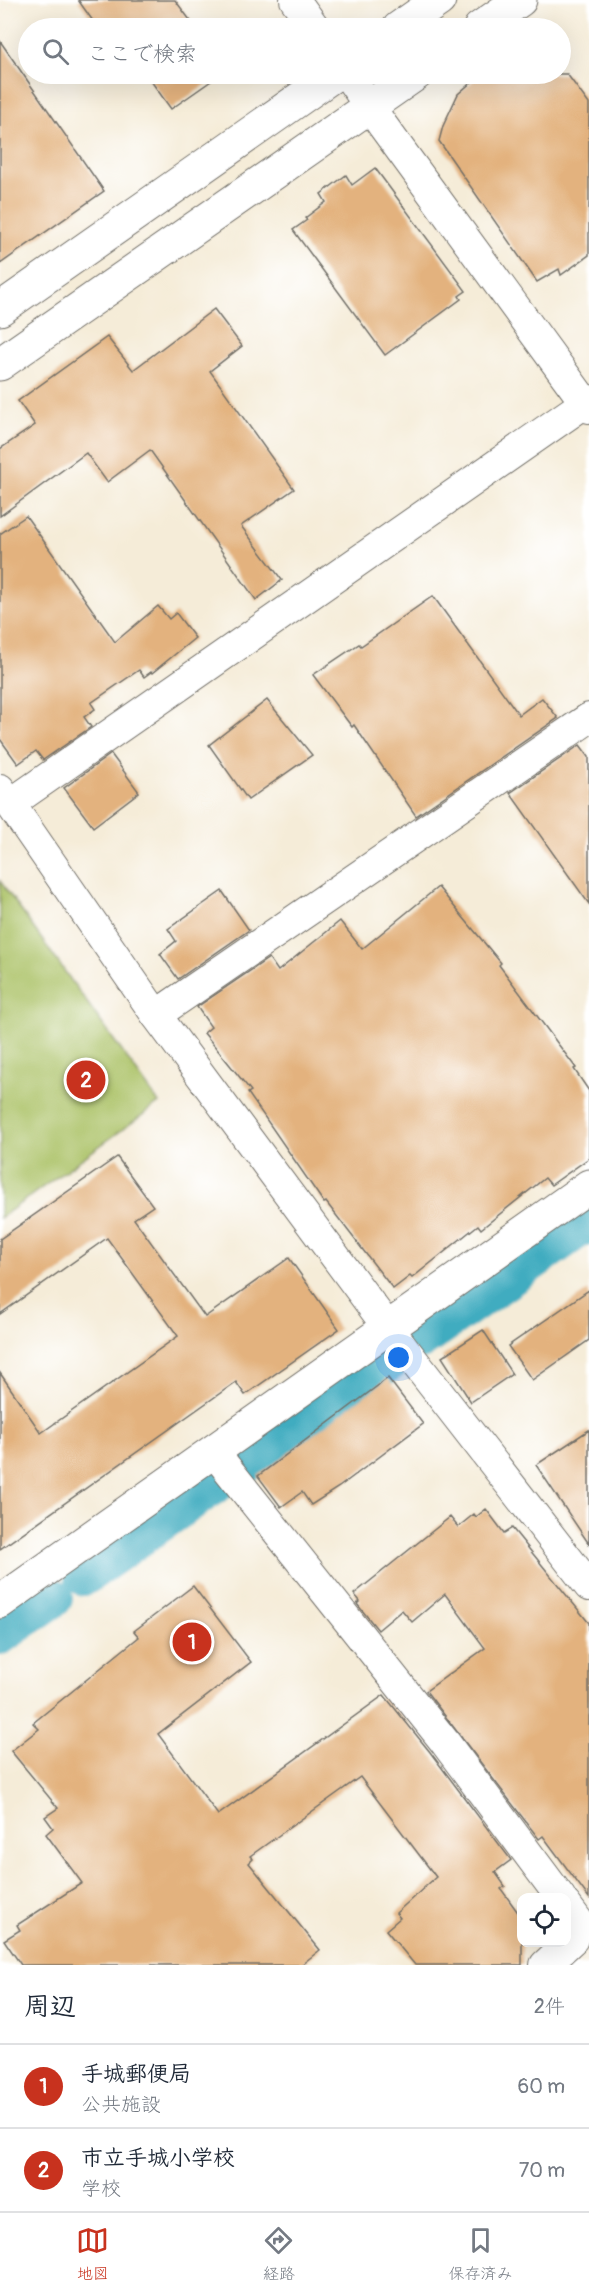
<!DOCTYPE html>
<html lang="ja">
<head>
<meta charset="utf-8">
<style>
	:root { --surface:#fff; --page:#f2f2f3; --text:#1f2937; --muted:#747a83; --line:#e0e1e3; --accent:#c8321e }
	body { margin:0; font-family:Pangolin,"Klee One",sans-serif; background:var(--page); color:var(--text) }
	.controls { position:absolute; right:18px; bottom:18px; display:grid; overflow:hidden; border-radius:12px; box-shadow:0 6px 24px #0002 }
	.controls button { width:54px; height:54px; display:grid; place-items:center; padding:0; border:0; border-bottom:2px solid var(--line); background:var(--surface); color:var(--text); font:30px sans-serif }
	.you { position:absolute; left:399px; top:1358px; width:21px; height:21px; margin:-15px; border:4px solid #fff; border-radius:50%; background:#1a73e8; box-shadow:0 0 0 9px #1a73e833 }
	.badge { display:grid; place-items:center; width:39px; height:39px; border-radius:50%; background:var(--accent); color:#fff; font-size:20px; font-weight:700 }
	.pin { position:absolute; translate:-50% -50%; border:3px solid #fff; box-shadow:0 2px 6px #0006 }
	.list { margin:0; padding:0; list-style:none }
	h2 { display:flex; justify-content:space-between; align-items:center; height:78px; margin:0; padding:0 24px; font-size:26px }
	h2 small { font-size:20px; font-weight:400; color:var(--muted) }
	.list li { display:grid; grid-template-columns:39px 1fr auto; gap:18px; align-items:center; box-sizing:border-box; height:84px; padding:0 24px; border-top:2px solid var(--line) }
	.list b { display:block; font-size:22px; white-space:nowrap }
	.list p { margin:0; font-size:20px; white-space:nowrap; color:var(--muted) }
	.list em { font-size:20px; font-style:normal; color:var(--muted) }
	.icon { flex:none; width:33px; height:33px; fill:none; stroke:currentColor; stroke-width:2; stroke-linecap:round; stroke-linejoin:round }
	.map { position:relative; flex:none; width:589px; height:1965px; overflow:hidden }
	.search { position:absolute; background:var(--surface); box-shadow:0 6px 24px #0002; left:18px; right:18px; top:18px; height:66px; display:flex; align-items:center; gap:15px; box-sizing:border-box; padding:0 21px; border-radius:33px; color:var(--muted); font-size:22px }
	.sheet { height:246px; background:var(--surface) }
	nav { display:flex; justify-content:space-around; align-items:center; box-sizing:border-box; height:84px; border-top:2px solid var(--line); background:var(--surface); font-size:16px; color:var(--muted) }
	nav a { display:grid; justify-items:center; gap:3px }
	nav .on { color:var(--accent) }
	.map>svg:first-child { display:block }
	.green { fill:#acc267; stroke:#6c7649; stroke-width:1.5 }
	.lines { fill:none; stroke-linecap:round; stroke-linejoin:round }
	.canal { stroke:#41acc0; stroke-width:40 }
	.building { fill:#e3b27e }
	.minor-casing { stroke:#726f68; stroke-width:32 }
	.tertiary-casing { stroke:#726f68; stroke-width:35 }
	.minor { stroke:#fff; stroke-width:30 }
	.tertiary { stroke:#fff; stroke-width:33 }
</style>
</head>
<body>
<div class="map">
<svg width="589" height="1965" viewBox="0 0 589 1965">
	<rect width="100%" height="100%" fill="#fff"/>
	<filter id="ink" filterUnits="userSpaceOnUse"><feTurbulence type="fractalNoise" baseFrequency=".0167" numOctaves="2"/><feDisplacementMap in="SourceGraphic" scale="12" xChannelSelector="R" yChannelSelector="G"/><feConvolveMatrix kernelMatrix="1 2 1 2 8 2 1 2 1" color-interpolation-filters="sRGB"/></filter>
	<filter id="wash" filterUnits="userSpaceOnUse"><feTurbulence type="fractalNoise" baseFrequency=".008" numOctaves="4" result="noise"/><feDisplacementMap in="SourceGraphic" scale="24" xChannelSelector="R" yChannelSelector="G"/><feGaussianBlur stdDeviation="1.35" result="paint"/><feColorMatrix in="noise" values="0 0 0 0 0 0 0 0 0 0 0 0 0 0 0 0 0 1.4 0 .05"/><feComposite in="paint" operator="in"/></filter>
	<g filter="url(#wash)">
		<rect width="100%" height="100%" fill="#f5ecd8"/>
		<path class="green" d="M0 881 159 1103 0 1218Z"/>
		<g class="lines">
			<g class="canal">
				<path d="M420 1340 589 1221"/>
				<path d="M245 1463 389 1362"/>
				<path d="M84 1576 222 1479"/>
				<path d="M0 1635 53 1598"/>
			</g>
		</g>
		<g id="blocks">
			<g class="building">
				<path d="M78 0H175L196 28H98Z"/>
				<path d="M0 41 104 191 0 264Z"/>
				<path d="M146 74H221L171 109Z"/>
				<path d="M481 74H567L589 104V255L561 275 559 269 537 282 439 141 443 126 458 94Z"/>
				<path d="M375 168 466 291 459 296 461 299 385 355 293 230 307 220 305 218 326 202 321 194 346 175 352 185Z"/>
				<path d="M214 309 242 346 210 371 294 489 241 526 282 580 256 600 150 450 107 482 86 453 0 516V449L35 425 18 401 107 337 133 370Z"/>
				<path d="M26 516 115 642 158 606 169 619 176 613 195 638 152 673 151 672 144 677 139 670 91 703 95 709 84 717 91 727 43 760 36 751 18 764 0 739V534Z"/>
				<path d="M433 596 519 715 542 698 558 718 416 816 354 725 352 727 313 675 359 644 361 646Z"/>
				<path d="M267 700 312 755 248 800 209 745Z"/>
				<path d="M580 745 589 757V904L510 793Z"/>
				<path d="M111 754 139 792 93 827 64 788Z"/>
				<path d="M438 887 501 963 499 965 576 1068 574 1069 589 1091V1158L551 1185 545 1178 481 1229 478 1225 412 1278 410 1276 393 1289 326 1202 324 1203 248 1093 251 1091 204 1033 211 1027 197 1007 269 958 278 971 340 921 362 949Z"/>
				<path d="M222 891 249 930 178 979 160 954 176 941 168 929Z"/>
				<path d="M117 1157 153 1206 134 1219 205 1317 289 1258 339 1329 245 1395 236 1382 0 1549V1373L41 1433 178 1336 107 1238 0 1314V1239Z"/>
				<path d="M589 1290V1340L532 1380 508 1346Z"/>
				<path d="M483 1330 512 1374 471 1402 442 1357Z"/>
				<path d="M388 1378 423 1424 339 1487 311 1505 302 1492 281 1507 258 1476Z"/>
				<path d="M589 1430V1544L536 1465Z"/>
				<path d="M486 1509 504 1533 512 1528 589 1623V1898L543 1836 539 1839 426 1691 485 1648 445 1594 412 1622 402 1610 378 1630 357 1604 360 1601 354 1594 450 1517 458 1527 474 1514 476 1517Z"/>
				<path d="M193 1586 251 1662 158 1734 218 1815 384 1695 430 1752 511 1860 495 1872 505 1886 501 1889 522 1918V1965H415L386 1930 400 1918 396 1913 436 1877 360 1777 250 1856 253 1859 249 1863 320 1950 301 1965H21L4 1940 20 1930 17 1925 82 1883 46 1834 53 1828 45 1817 58 1808 11 1751 39 1729 33 1723 139 1637 134 1631Z"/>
			</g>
		</g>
	</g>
	<g filter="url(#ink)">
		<use href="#blocks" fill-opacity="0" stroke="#726f68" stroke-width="1.5"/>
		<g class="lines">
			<defs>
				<g id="minor">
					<path d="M295 0 315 28"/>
					<path d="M347 74 383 126 589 408"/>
					<path d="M0 789 156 1015 389 1329 589 1586"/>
					<path d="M10 804 589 400"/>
					<path d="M156 1015 589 718"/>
					<path d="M214 1452 444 1741 561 1898"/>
					<path d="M545 1965 573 1939 578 1921 566 1905"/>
				</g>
				<g id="tertiary">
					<path d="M399 28 439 0"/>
					<path d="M480 28 520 0"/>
					<path d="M0 309 335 74"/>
					<path d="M0 364 416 74"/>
					<path d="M0 1602 589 1186"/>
				</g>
			</defs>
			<use href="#minor" class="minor-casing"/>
			<use href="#tertiary" class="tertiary-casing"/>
			<use href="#minor" class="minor"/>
			<use href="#tertiary" class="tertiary"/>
		</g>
	</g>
</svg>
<div class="controls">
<button><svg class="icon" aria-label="locate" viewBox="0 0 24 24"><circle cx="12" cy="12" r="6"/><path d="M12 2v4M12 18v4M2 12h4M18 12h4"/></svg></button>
</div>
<div class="you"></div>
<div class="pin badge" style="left:192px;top:1642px">1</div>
<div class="pin badge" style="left:86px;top:1080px">2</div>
<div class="search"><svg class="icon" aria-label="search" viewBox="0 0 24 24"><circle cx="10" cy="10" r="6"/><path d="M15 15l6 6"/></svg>ここで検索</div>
</div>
<section class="sheet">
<h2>周辺<small>2件</small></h2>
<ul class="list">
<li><span class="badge">1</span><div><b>手城郵便局</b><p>公共施設</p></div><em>60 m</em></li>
<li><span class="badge">2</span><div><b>市立手城小学校</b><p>学校</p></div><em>70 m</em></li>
</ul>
</section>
<nav>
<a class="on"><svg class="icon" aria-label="map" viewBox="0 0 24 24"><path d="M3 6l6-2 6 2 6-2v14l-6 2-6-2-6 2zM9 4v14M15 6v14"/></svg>地図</a>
<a><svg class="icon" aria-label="directions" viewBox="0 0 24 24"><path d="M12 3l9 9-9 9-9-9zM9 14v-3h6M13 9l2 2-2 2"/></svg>経路</a>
<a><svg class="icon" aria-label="saved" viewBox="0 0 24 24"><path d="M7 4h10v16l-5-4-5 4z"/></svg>保存済み</a>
</nav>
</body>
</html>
